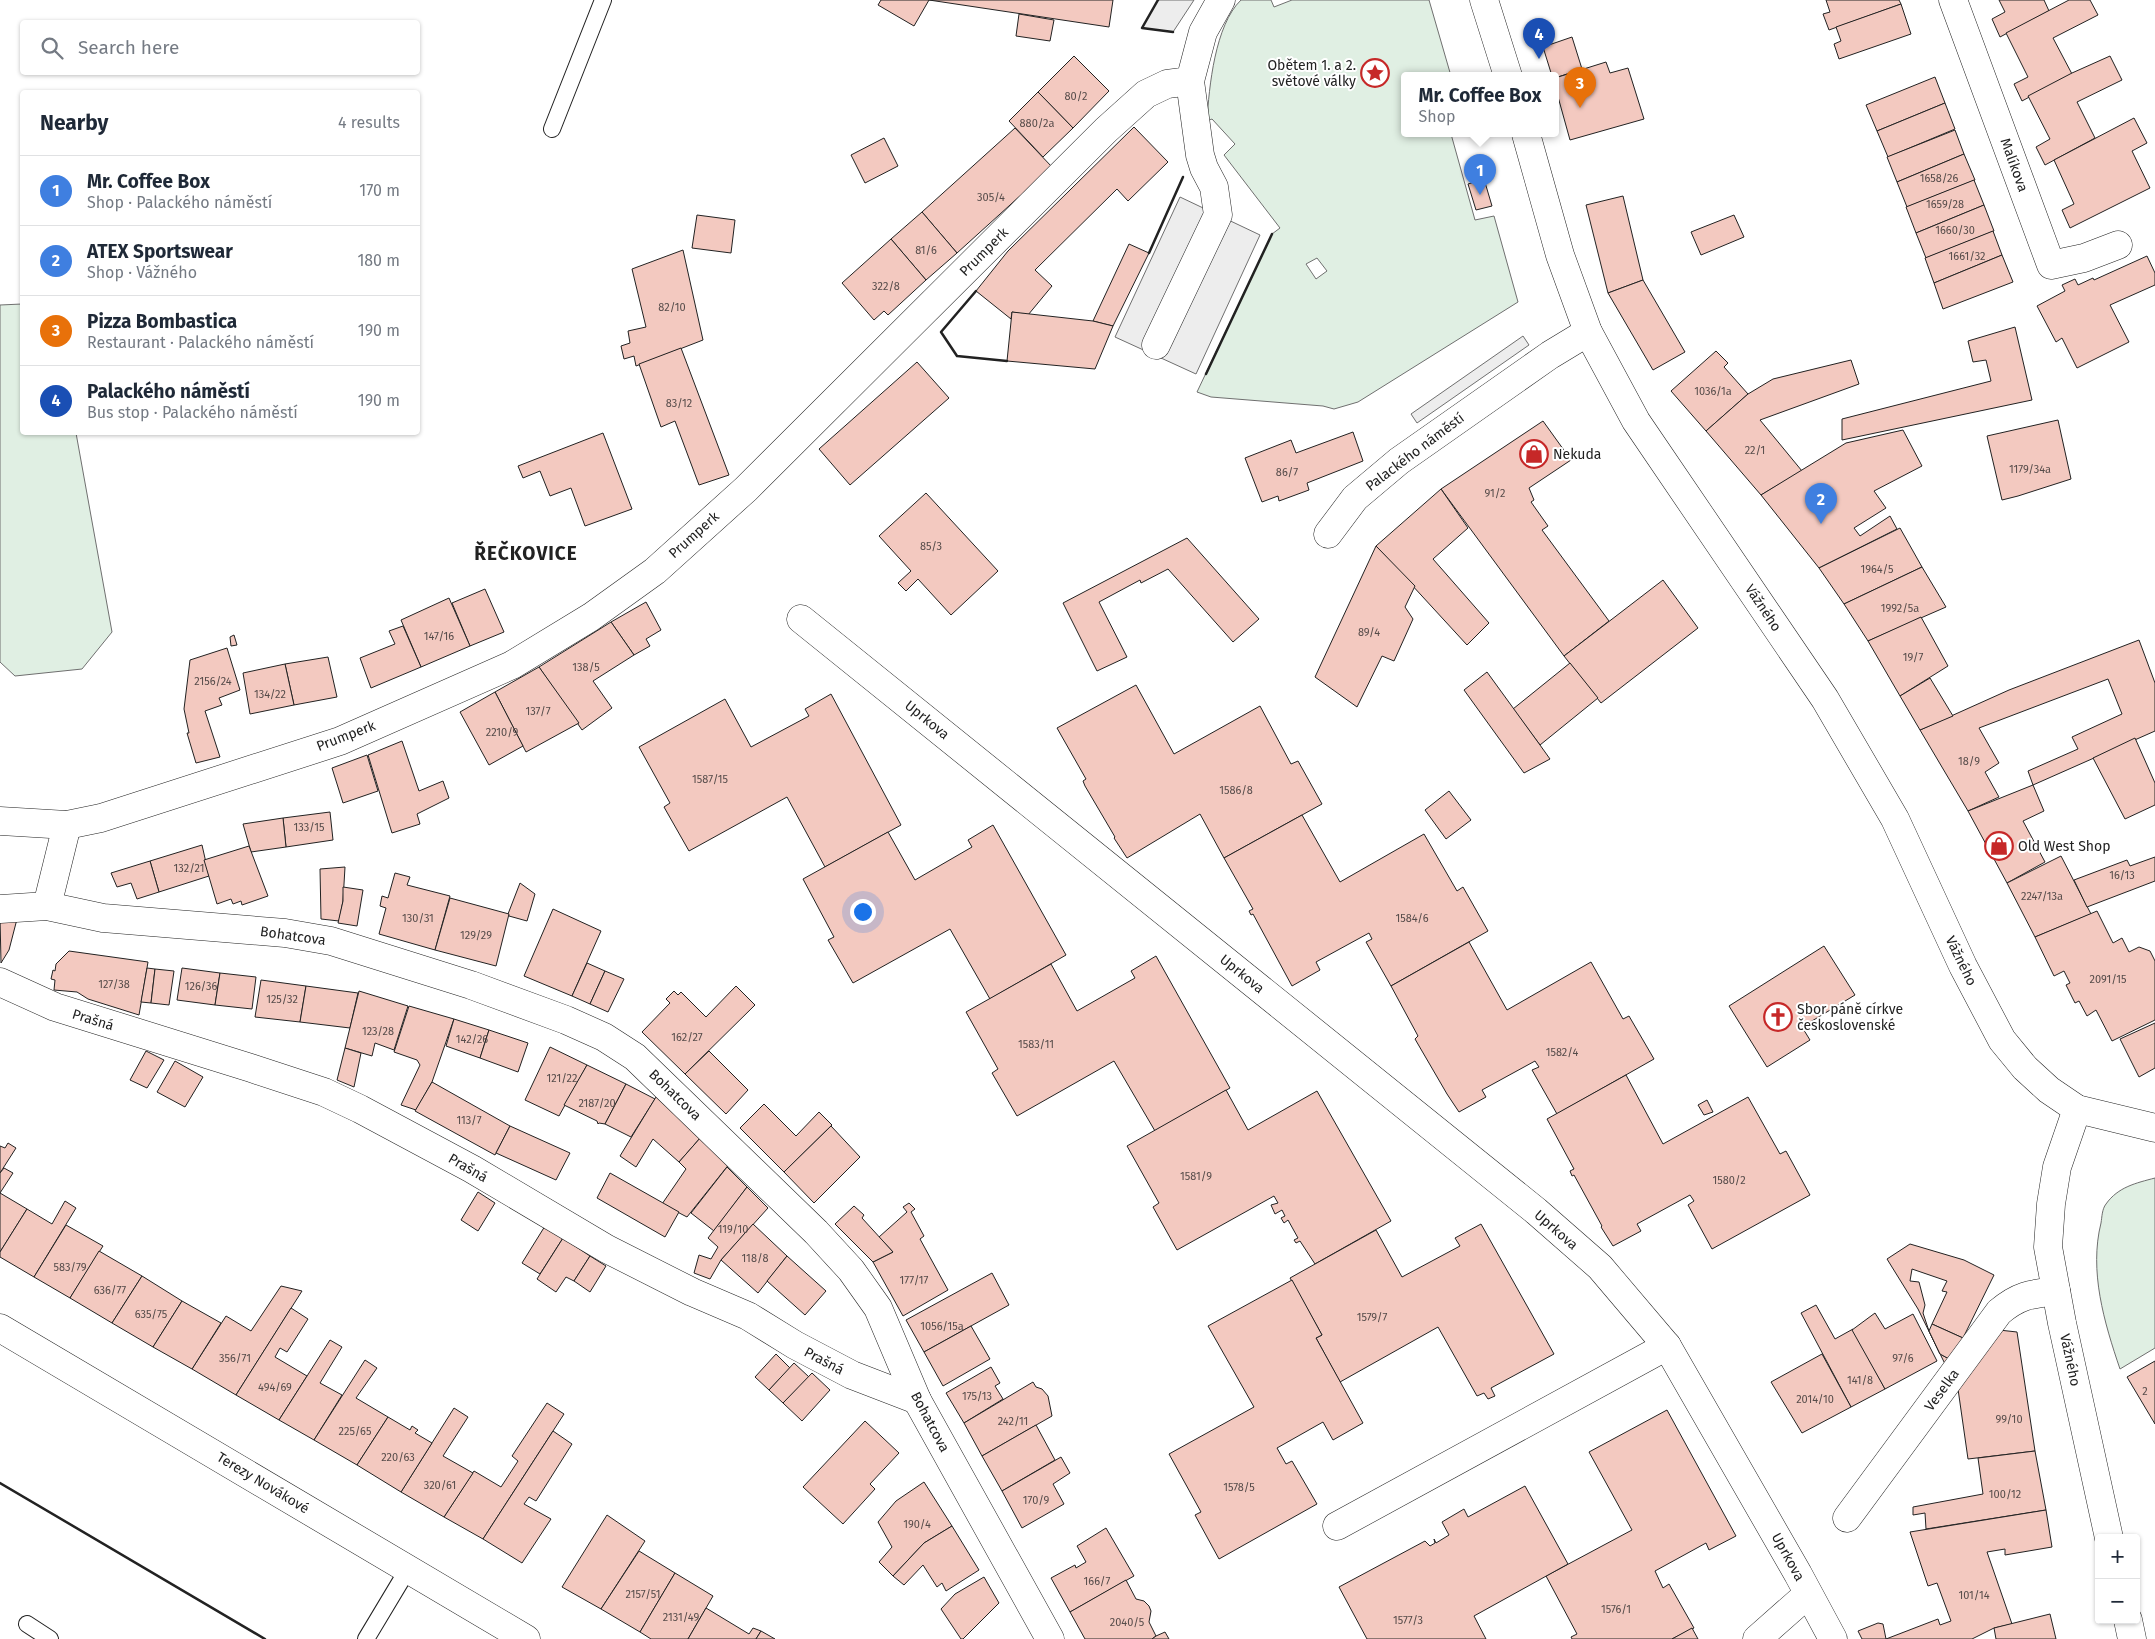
<!DOCTYPE html>
<html lang="en">
<head>
<meta charset="utf-8">
<style>
	:root { --surface:#fff; --page:#f2f2f3; --text:#1f2937; --muted:#747a83; --line:#e0e1e3; --accent:#c62828 }
	body { margin:0; font-family:"Fira Sans",sans-serif; background:var(--page); color:var(--text) }
	.controls { position:absolute; right:15px; bottom:15px; display:grid; overflow:hidden; border-radius:5px; box-shadow:0 1px 4px #0004 }
	.controls button { width:45px; height:45px; display:grid; place-items:center; padding:0; border:0; border-bottom:1px solid var(--line); background:var(--surface); color:var(--text); font:25px sans-serif }
	.you { position:absolute; left:862px; top:911px; width:18px; height:18px; margin:-12px; border:4px solid #fff; border-radius:50%; background:#1a73e8; box-shadow:0 0 0 8px #1a73e833 }
	.badge { display:grid; place-items:center; width:32px; height:32px; border-radius:50%; background:var(--accent); color:#fff; font-size:16px; font-weight:700 }
	.pin { position:absolute; translate:-50% -41px; filter:drop-shadow(0 1px 2px #0008) }
	.pin::after { content:''; position:absolute; top:26px; width:18px; height:15px; background:inherit; clip-path:polygon(0 0,100% 0,50% 100%) }
	.popup { position:absolute; left:1401px; top:72px; width:158px; height:65px; box-sizing:border-box; display:grid; place-content:center; border-radius:5px; background:var(--surface); filter:drop-shadow(0 1px 4px #0005); font-size:16px; white-space:nowrap; color:var(--muted) }
	.popup b { font-size:19px; color:var(--text) }
	.popup::after { content:''; position:absolute; left:50%; top:100%; margin-left:-10px; border:10px solid transparent; border-top-color:var(--surface) }
	.list { margin:0; padding:0; list-style:none }
	h2 { display:flex; justify-content:space-between; align-items:center; height:65px; margin:0; padding:0 20px; font-size:21px }
	h2 small { font-size:16px; font-weight:400; color:var(--muted) }
	.list li { display:grid; grid-template-columns:32px 1fr auto; gap:15px; align-items:center; box-sizing:border-box; height:70px; padding:0 20px; border-top:1px solid var(--line) }
	.list b { display:block; font-size:19px; white-space:nowrap }
	.list p { margin:0; font-size:16px; white-space:nowrap; color:var(--muted) }
	.list em { font-size:16px; font-style:normal; color:var(--muted) }
	.icon { flex:none; width:28px; height:28px; fill:none; stroke:currentColor; stroke-width:2; stroke-linecap:round; stroke-linejoin:round }
	.map { position:relative; flex:none; width:2155px; height:1639px; overflow:hidden }
	.search { position:absolute; background:var(--surface); box-shadow:0 1px 4px #0004; left:20px; top:20px; width:400px; height:55px; display:flex; align-items:center; gap:12px; box-sizing:border-box; padding:0 18px; border-radius:5px; color:var(--muted); font-size:19px }
	.panel { position:absolute; background:var(--surface); box-shadow:0 1px 4px #0004; left:20px; top:90px; width:400px; height:345px; border-radius:5px }
	.map>svg:first-child { display:block }
	.green { fill:#e0efe3; stroke:#6f6f6f; fill-rule:evenodd }
	.parking { fill:#ededed; stroke:#6f6f6f }
	.building { fill:#f3c9c0; stroke:#222 }
	.lines { fill:none; stroke-linecap:round; stroke-linejoin:round }
	.lane-casing { stroke:#222; stroke-width:18 }
	.street-casing { stroke:#222; stroke-width:29 }
	.secondary-casing { stroke:#222; stroke-width:29 }
	.lane { stroke:#fff; stroke-width:16 }
	.street { stroke:#fff; stroke-width:28 }
	.secondary { stroke:#fff; stroke-width:28 }
	.wall { stroke:#222; stroke-width:2.5 }
	.labels { text-anchor:middle; dominant-baseline:central; stroke-width:4; stroke-linejoin:round; paint-order:stroke }
	.number-label { font-size:11px; fill:#564c4a }
	.poi-label { font-size:14px; fill:#222; stroke:#fff; text-anchor:start }
	.street-label { font-size:14px; fill:#222; stroke:#fff }
	.district-label { font-size:19px; font-weight:bold; letter-spacing:1px; fill:#222; stroke:#fff }
</style>
</head>
<body>
<div class="map">
<svg width="2155" height="1639" viewBox="0 0 2155 1639">
	<rect width="100%" height="100%" fill="#fff"/>
	<g class="green">
		<path d="M1241 0H1271L1274 7 1292 0H1429L1451 76H1405V134H1451L1475 220 1494 216 1518 302 1358 402 1334 409 1323 406 1211 397 1197 392 1272 234 1280 228 1224 155 1235 144 1212 119 1207 121C1209 87 1215 25 1241 0ZM1317 258 1327 271 1316 279 1306 264Z"/>
		<path d="M22 304V432L76 433 112 632 82 669 15 676 0 662V305Z"/>
		<path d="M2155 1178V1348L2120 1369C2104 1322 2089 1271 2101 1223 2102 1217 2102 1209 2106 1204 2118 1187 2136 1183 2155 1178Z"/>
	</g>
	<g class="parking">
		<path d="M1158 0H1194L1173 32 1142 28Z"/>
		<path d="M1180 197 1260 235 1196 374 1115 337Z"/>
		<path d="M1523 336 1529 345 1417 423 1411 414Z"/>
	</g>
	<g class="building">
		<path d="M881 0H929L914 26 878 5Z"/>
		<path d="M929 0H1113L1109 27Z"/>
		<path d="M1826 0H1899L1901 4 1829 30 1823 14 1830 12Z"/>
		<path d="M1999 0H2044L2049 11 2000 37 1992 19 2005 12Z"/>
		<path d="M2069 0H2090L2098 15 2053 38 2072 74 2022 101 2014 84 2028 77 2006 33Z"/>
		<path d="M1901 4 1911 34 1839 59 1834 44 1841 41 1836 27Z"/>
		<path d="M1019 14 1054 20 1050 41 1016 36Z"/>
		<path d="M1572 37 1582 69 1555 78 1552 76 1543 47Z"/>
		<path d="M1074 56 1109 91 1073 128 1038 92Z"/>
		<path d="M2110 56 2122 80 2077 102 2095 138 2045 165 2036 147 2050 139 2028 96 2072 73Z"/>
		<path d="M1606 62 1610 73 1628 68 1644 119 1570 140 1555 86V78Z"/>
		<path d="M1935 77 1945 103 1877 131 1866 105Z"/>
		<path d="M1038 92 1073 128 1043 157 1009 121Z"/>
		<path d="M1945 103 1955 129 1888 157 1877 131Z"/>
		<path d="M2134 118 2147 143 2132 151 2150 188 2070 228 2062 210 2074 204 2054 160Z"/>
		<path d="M1134 127 1168 162 1128 201 1117 189 1035 270 1052 286 1028 315 1012 312 1011 319 976 291 1008 251Z"/>
		<path d="M1015 128 1052 167 957 253 922 212Z"/>
		<path d="M1955 130 1964 154 1897 182 1887 157Z"/>
		<path d="M884 138 898 166 865 183 851 155Z"/>
		<path d="M1964 154 1975 180 1907 207 1897 182Z"/>
		<path d="M1484 179 1492 206 1476 210 1468 184Z"/>
		<path d="M1974 180 1984 205 1916 233 1906 207Z"/>
		<path d="M1623 196 1643 280 1608 293 1586 205Z"/>
		<path d="M1984 205 1994 231 1926 258 1916 233Z"/>
		<path d="M922 212 957 253 926 280 891 239Z"/>
		<path d="M697 215 735 220 731 253 692 248Z"/>
		<path d="M1734 215 1744 237 1701 255 1691 232Z"/>
		<path d="M1993 231 2002 255 1934 283 1925 258Z"/>
		<path d="M891 239 926 280 888 315 884 311 874 320 842 283Z"/>
		<path d="M1129 244 1149 253 1113 326 1093 321Z"/>
		<path d="M683 250 703 340 636 366 634 356 624 359 621 346 630 343 628 331 646 327 632 269Z"/>
		<path d="M2002 255 2013 282 1943 309 1934 283Z"/>
		<path d="M2147 256 2155 273V285L2110 305 2129 342 2077 368 2062 338 2056 342 2037 306 2065 291 2062 285 2075 279 2078 285 2093 278 2094 280Z"/>
		<path d="M1643 280 1685 352 1653 370 1608 293Z"/>
		<path d="M1012 312 1093 321 1113 326 1095 369 1007 361Z"/>
		<path d="M2015 327 2032 400 1842 440V419L1991 381 1986 360 1973 362 1968 341Z"/>
		<path d="M681 348 729 475 699 485 675 421 661 427 639 364Z"/>
		<path d="M1716 351 1728 363 1724 367 1748 394 1706 431 1671 391Z"/>
		<path d="M1851 360 1859 384 1760 420 1802 471 1761 495 1706 431 1748 394 1773 379Z"/>
		<path d="M917 362 949 398 850 485 819 449Z"/>
		<path d="M2058 420 2071 479 2018 496 2002 500 1987 436Z"/>
		<path d="M1543 421 1571 460 1529 488 1534 500 1531 502 1548 526 1542 530 1609 621 1564 656 1441 489Z"/>
		<path d="M1903 430 1922 466 1874 491 1886 508 1854 528 1860 536 1890 516 1897 529 1819 568 1761 495 1846 443Z"/>
		<path d="M1353 432 1363 461 1307 483 1309 490 1279 501 1278 496 1262 502 1245 458 1291 440 1296 453Z"/>
		<path d="M603 433 632 509 585 526 571 488 550 496 540 471 523 478 518 466Z"/>
		<path d="M1441 489 1468 528 1433 559 1489 623 1467 645 1376 546Z"/>
		<path d="M926 493 998 571 951 615 918 579 906 591 898 583 911 571 879 536Z"/>
		<path d="M1900 528 1922 567 1844 604 1819 568Z"/>
		<path d="M1187 538 1259 619 1233 642 1168 569 1141 583 1140 580 1099 602 1127 657 1097 671 1063 603Z"/>
		<path d="M1376 546 1415 586 1405 607 1413 619 1394 661 1382 656 1357 707 1315 677Z"/>
		<path d="M1922 567 1946 607 1868 641 1844 604Z"/>
		<path d="M1663 580 1698 628 1601 703 1564 656Z"/>
		<path d="M485 589 504 632 470 646 452 603Z"/>
		<path d="M449 598 470 646 421 667 401 620Z"/>
		<path d="M646 602 661 630 646 639 650 646 634 655 611 622Z"/>
		<path d="M1921 617 1948 666 1900 696 1868 641Z"/>
		<path d="M611 622 634 655 593 681 612 708 582 730 539 667Z"/>
		<path d="M403 626 421 667 371 688 360 658 395 644 389 631Z"/>
		<path d="M234 635 237 645 231 646 230 637Z"/>
		<path d="M2139 640 2155 683V731L2033 785 2028 771 2078 749 2072 737 2122 714 2108 679 1979 728 1999 763 1985 772 1999 797 1968 811 1920 730 2009 690Z"/>
		<path d="M227 648 240 690 219 698 222 705 205 711 220 757 196 763 187 733H189L184 709 190 660Z"/>
		<path d="M328 657 337 697 294 705 285 664Z"/>
		<path d="M1570 663 1598 698 1540 745 1513 709Z"/>
		<path d="M285 664 294 705 250 714 243 673Z"/>
		<path d="M539 667 579 723 526 752 495 692Z"/>
		<path d="M1487 672 1540 745 1550 759 1524 773 1464 690Z"/>
		<path d="M1930 678 1953 716 1920 730 1900 696Z"/>
		<path d="M1136 685 1174 754 1260 706 1291 764 1298 761 1322 804 1224 858 1200 814 1127 858 1114 838 1115 837 1085 786 1083 781 1086 779 1057 728Z"/>
		<path d="M495 692 523 746 489 765 460 712Z"/>
		<path d="M831 694 901 825 825 867 787 797 689 851 664 807 670 803 639 747 725 699 751 747 809 716 805 709Z"/>
		<path d="M2135 738 2155 783V805L2125 819 2093 758Z"/>
		<path d="M402 741 419 791 443 781 449 798 417 814 420 824 392 833 368 755Z"/>
		<path d="M367 755 378 791 343 803 332 768Z"/>
		<path d="M2033 785 2044 811 2023 821 2045 862 2007 883 1968 811Z"/>
		<path d="M1449 791 1471 820 1446 839 1425 810Z"/>
		<path d="M330 812 333 840 286 847 283 818Z"/>
		<path d="M1302 815 1340 882 1424 834 1457 891 1463 887 1488 931 1391 986 1366 942 1372 939 1369 933 1316 962 1320 970 1292 986 1253 914 1251 915 1249 911 1253 909 1224 858Z"/>
		<path d="M283 818 286 847 251 852 243 824Z"/>
		<path d="M993 825 1066 955 990 999 950 929 853 983 828 940 834 937 803 879 888 832 915 880 972 847 968 840Z"/>
		<path d="M202 845 209 876 159 892 150 861Z"/>
		<path d="M249 846 268 896 242 905 241 901 233 904 231 899 217 904 204 860Z"/>
		<path d="M2061 856 2091 914 2035 937 2007 883Z"/>
		<path d="M2155 857V881L2087 907 2074 880 2127 860 2130 866Z"/>
		<path d="M150 861 159 892 137 899 131 883 117 887 111 873Z"/>
		<path d="M345 867 343 901 339 921 321 919 320 869Z"/>
		<path d="M395 873 410 877 407 885 450 896 435 950 379 934 386 908 380 906 382 896 388 898Z"/>
		<path d="M520 883 535 894 527 921 509 916 508 914Z"/>
		<path d="M343 887 363 890 357 926 338 923 343 901Z"/>
		<path d="M450 898 509 914 496 966 435 950Z"/>
		<path d="M553 909 601 931 572 996 524 976Z"/>
		<path d="M2097 911 2113 943 2122 938 2129 952 2139 947 2150 951 2155 961V1020L2112 1041 2096 1010 2087 1016 2079 1001 2075 1003 2066 985 2070 983 2064 971 2054 976 2035 937Z"/>
		<path d="M0 917 17 919 9 950 1 963Z"/>
		<path d="M1469 942 1507 1010 1591 962 1623 1019 1629 1016 1654 1059 1557 1114 1532 1070 1539 1067 1535 1061 1482 1090 1486 1097 1459 1112 1447 1094 1415 1039 1418 1036 1391 986Z"/>
		<path d="M1824 946 1855 995 1802 1027 1810 1040 1767 1067 1729 1006Z"/>
		<path d="M69 951 148 962 139 1015 88 999 77 992 54 990 55 980 51 979 53 970 55 971 56 964Z"/>
		<path d="M1156 956 1230 1088 1155 1131 1114 1061 1017 1116 992 1073 998 1069 966 1012 1051 964 1077 1011 1135 978 1131 971Z"/>
		<path d="M587 963 605 971 590 1004 572 996Z"/>
		<path d="M147 968 155 969 151 1003 141 1002Z"/>
		<path d="M182 968 220 973 215 1005 177 1000Z"/>
		<path d="M155 969 174 971 169 1005 151 1003Z"/>
		<path d="M605 971 624 979 608 1012 590 1004Z"/>
		<path d="M220 973 256 977 252 1009 215 1005Z"/>
		<path d="M261 980 306 986 300 1022 255 1017Z"/>
		<path d="M306 986 358 993 350 1028 300 1022Z"/>
		<path d="M736 986 755 1005 685 1074 642 1032 670 1003 666 999 674 991 678 995 681 992 706 1017Z"/>
		<path d="M359 991 408 1006 394 1050 375 1043 372 1056 345 1048Z"/>
		<path d="M409 1006 454 1019 432 1082 416 1110 401 1105 420 1065 417 1060 394 1052Z"/>
		<path d="M454 1019 489 1030 480 1058 446 1046Z"/>
		<path d="M2155 1023V1068L2139 1077 2120 1039Z"/>
		<path d="M489 1030 528 1043 518 1072 480 1058Z"/>
		<path d="M550 1047 587 1065 559 1116 525 1100Z"/>
		<path d="M345 1048 361 1053 354 1087 337 1080Z"/>
		<path d="M146 1051 164 1060 147 1088 130 1080Z"/>
		<path d="M709 1051 748 1090 726 1114 685 1074Z"/>
		<path d="M175 1061 203 1077 185 1107 157 1092Z"/>
		<path d="M587 1065 626 1084 605 1124 599 1123 598 1124 597 1121 564 1105Z"/>
		<path d="M1626 1075 1663 1144 1748 1097 1780 1154 1786 1151 1810 1195 1712 1249 1688 1205 1694 1201 1690 1195 1637 1224 1641 1231 1613 1246 1601 1227 1602 1226 1574 1175 1572 1176 1570 1171 1574 1169 1547 1119Z"/>
		<path d="M432 1082 510 1126 495 1155 415 1111Z"/>
		<path d="M626 1084 655 1099 631 1137 605 1124Z"/>
		<path d="M1226 1090 1248 1130 1317 1091 1391 1221 1315 1264 1300 1241 1296 1243 1294 1240 1298 1238 1288 1220 1284 1223 1281 1218 1285 1216 1282 1210 1275 1214 1271 1205 1278 1203 1274 1196 1177 1250 1153 1207 1159 1203 1127 1146Z"/>
		<path d="M656 1097 701 1137 679 1162 653 1139 636 1167 620 1156Z"/>
		<path d="M1707 1100 1713 1112 1704 1115 1698 1105Z"/>
		<path d="M764 1104 796 1136 819 1112 832 1125 784 1172 740 1128Z"/>
		<path d="M510 1126 570 1153 556 1180 496 1153Z"/>
		<path d="M831 1126 860 1157 814 1203 784 1172Z"/>
		<path d="M701 1137 730 1163 687 1217 662 1204 686 1169 679 1162Z"/>
		<path d="M8 1143 16 1148 0 1173V1146L5 1148Z"/>
		<path d="M727 1167 747 1187 714 1231 691 1213Z"/>
		<path d="M4 1168 13 1173 0 1193 27 1209 0 1252V1173Z"/>
		<path d="M610 1173 679 1212 665 1237 597 1198Z"/>
		<path d="M747 1187 768 1208 721 1260 710 1279 694 1273 699 1255 711 1259 718 1247 708 1238Z"/>
		<path d="M478 1192 495 1203 478 1231 461 1220Z"/>
		<path d="M65 1201 76 1208 34 1277 0 1257V1252L27 1209 52 1224Z"/>
		<path d="M909 1203 915 1209 911 1212 924 1236 920 1239 948 1290 903 1316 873 1262 893 1252 879 1237 907 1212 903 1207Z"/>
		<path d="M854 1206 864 1215 862 1218 893 1252 873 1262 835 1224Z"/>
		<path d="M753 1224 787 1256 758 1293 721 1260Z"/>
		<path d="M1481 1224 1554 1354 1491 1388 1495 1396 1488 1399 1484 1393 1477 1396 1438 1327 1340 1382 1316 1338 1322 1335 1290 1278 1376 1230 1402 1277 1460 1246 1455 1238Z"/>
		<path d="M66 1225 103 1246 70 1298 34 1277Z"/>
		<path d="M545 1226 563 1238 540 1274 522 1263Z"/>
		<path d="M563 1238 590 1256 574 1281 566 1277 556 1292 537 1279Z"/>
		<path d="M1910 1244 1964 1260 1994 1275 1963 1338 1932 1324 1947 1292 1942 1291 1947 1281 1912 1269 1910 1281 1919 1282 1925 1305 1923 1313 1929 1331 1940 1354 1951 1360 1947 1368 1918 1309 1887 1259Z"/>
		<path d="M99 1251 142 1276 112 1323 70 1298Z"/>
		<path d="M590 1256 606 1266 590 1292 574 1281Z"/>
		<path d="M787 1256 826 1291 805 1315 767 1281Z"/>
		<path d="M992 1273 1009 1305 924 1352 906 1320Z"/>
		<path d="M142 1276 182 1301 153 1347 112 1323Z"/>
		<path d="M1292 1280 1322 1335 1316 1338 1363 1423 1333 1440 1323 1422 1277 1448 1286 1464 1292 1461 1317 1504 1219 1559 1195 1515 1201 1512 1169 1454 1254 1407 1208 1326Z"/>
		<path d="M281 1286 302 1291 236 1395 192 1369 226 1316 251 1331Z"/>
		<path d="M182 1301 221 1323 192 1369 153 1347Z"/>
		<path d="M1816 1305 1835 1339 1853 1329 1885 1389 1851 1407 1801 1313Z"/>
		<path d="M291 1308 308 1319 287 1352 280 1348 275 1357 307 1376 279 1420 236 1395Z"/>
		<path d="M1875 1313 1885 1329 1913 1314 1937 1361 1885 1389 1852 1330Z"/>
		<path d="M1932 1324 1963 1338 1951 1360 1940 1354 1929 1331Z"/>
		<path d="M971 1326 990 1359 943 1386 924 1352Z"/>
		<path d="M1999 1330 2017 1332 2035 1451 1968 1459 1958 1389Z"/>
		<path d="M330 1340 342 1347 320 1383 342 1395 314 1440 279 1420Z"/>
		<path d="M776 1354 790 1368 769 1390 755 1377Z"/>
		<path d="M1822 1354 1851 1407 1802 1433 1771 1382Z"/>
		<path d="M365 1360 377 1368 356 1398 388 1417 357 1465 314 1440Z"/>
		<path d="M2155 1361V1424L2127 1377Z"/>
		<path d="M794 1363 809 1377 783 1403 769 1390Z"/>
		<path d="M991 1367 1000 1383 995 1386 1003 1399 964 1423 946 1393Z"/>
		<path d="M812 1373 830 1390 802 1421 783 1403Z"/>
		<path d="M1033 1382 1036 1387 1042 1389 1048 1396 1052 1416 982 1456 964 1423Z"/>
		<path d="M547 1403 564 1414 483 1539 444 1517 474 1471 501 1487 518 1461 512 1456Z"/>
		<path d="M454 1408 468 1417 443 1456 473 1473 444 1517 401 1492Z"/>
		<path d="M1667 1410 1736 1536 1709 1550 1706 1543 1655 1571 1663 1588 1669 1584 1694 1628 1672 1639H1572L1571 1637 1577 1634 1546 1576 1632 1530 1589 1452Z"/>
		<path d="M388 1417 410 1430 412 1426 418 1430 415 1433 432 1443 401 1492 357 1465Z"/>
		<path d="M865 1421 899 1453 870 1484 875 1489 843 1524 803 1487Z"/>
		<path d="M1036 1425 1055 1460 1002 1491 982 1456Z"/>
		<path d="M553 1431 572 1444 536 1501 529 1497 524 1504 551 1519 522 1563 483 1539Z"/>
		<path d="M2035 1451 2046 1510 1926 1529 1925 1513 1913 1515V1507L1983 1494 1978 1458Z"/>
		<path d="M1061 1457 1070 1473 1053 1484 1064 1504 1022 1528 1002 1491Z"/>
		<path d="M924 1482 952 1526 924 1543 893 1576 879 1562 892 1547 878 1522 896 1501Z"/>
		<path d="M1525 1486 1568 1564 1474 1616 1486 1639H1367L1339 1587 1425 1541 1430 1546 1435 1543 1434 1539 1436 1543 1449 1535 1442 1522 1464 1509 1468 1517Z"/>
		<path d="M2046 1510 2052 1547 2005 1555V1549L1987 1552 2012 1624 1994 1628 1972 1639H1862L1858 1631 1878 1623 1883 1624 1886 1639 1938 1619 1940 1625 1951 1621 1937 1583 1928 1586 1910 1532Z"/>
		<path d="M607 1515 645 1541 601 1609 562 1587Z"/>
		<path d="M952 1526 979 1570 946 1591 942 1583 937 1587 923 1565 904 1585 893 1576 924 1543Z"/>
		<path d="M1106 1528 1134 1576 1070 1612 1051 1578 1075 1565 1076 1568 1086 1562 1077 1546Z"/>
		<path d="M639 1551 675 1573 640 1632 601 1609Z"/>
		<path d="M675 1573 713 1596 688 1639H651L640 1632Z"/>
		<path d="M984 1577 999 1603 963 1639H961L941 1609 955 1594Z"/>
		<path d="M1126 1580 1136 1599 1144 1601 1149 1606 1151 1611 1149 1622 1156 1636 1152 1639H1085L1070 1612Z"/>
		<path d="M706 1608 749 1634 753 1628 761 1631 756 1639H688Z"/>
		<path d="M2050 1614 2056 1639H1996L1994 1628Z"/>
		<path d="M1692 1628 1698 1639H1672Z"/>
		<path d="M761 1631 775 1639H756Z"/>
		<path d="M1165 1632 1169 1639H1152L1156 1636Z"/>
	</g>
	<g class="lines">
		<defs>
			<g id="lane">
				<path d="M552 129 603 0"/>
				<path d="M27 1624 50 1639"/>
				<path d="M366 1639 408 1569"/>
			</g>
			<g id="street">
				<path d="M1953 0 2051 265 2084 258 2118 245"/>
				<path d="M1156 345 1218 215 1214 187 1204 168 1200 155 1190 81"/>
				<path d="M1328 534 1355 498 1399 461 1550 355 1588 332"/>
				<path d="M801 619 1536 1211 1600 1267 1667 1346 1798 1574 1833 1639"/>
				<path d="M0 821 67 825 101 818 340 741 512 665 591 617 655 571 746 489 1106 130 1146 94 1167 84 1190 81 1203 32 1221 0"/>
				<path d="M47 906 67 825"/>
				<path d="M0 909 47 906 103 918 285 933 331 941 471 985 566 1020 604 1037 635 1057 816 1232 851 1270 878 1308 917 1400 1050 1639"/>
				<path d="M0 982 55 1007 251 1068 324 1092 360 1109 472 1169 607 1249 692 1292 748 1316 795 1345 852 1375 917 1400"/>
				<path d="M1847 1518 1999 1312C2019 1295 2031 1294 2056 1291"/>
				<path d="M1337 1526 1667 1346"/>
				<path d="M1757 1639 1808 1594"/>
			</g>
			<g id="secondary">
				<path d="M1484 0 1508 76"/>
				<path d="M1526 134 1560 255 1588 332 1636 421 1825 699 1895 819 1963 966 2002 1040 2025 1068 2049 1090 2077 1109 2155 1128"/>
				<path d="M2077 1109 2057 1167 2051 1204 2048 1247 2062 1323 2109 1538"/>
				<path d="M0 1328 526 1639"/>
				<path d="M2128 1620 2132 1639"/>
			</g>
		</defs>
		<use href="#lane" class="lane-casing"/>
		<use href="#street" class="street-casing"/>
		<use href="#secondary" class="secondary-casing"/>
		<use href="#lane" class="lane"/>
		<use href="#street" class="street"/>
		<use href="#secondary" class="secondary"/>
		<g class="wall">
			<path d="M1158 0 1142 28 1173 32"/>
			<path d="M1149 253 1183 177"/>
			<path d="M976 291 941 332 957 356 1007 361"/>
			<path d="M1206 374 1272 234"/>
			<path d="M0 1483 265 1639"/>
		</g>
	</g>
	<defs>
		<symbol id="sight-ring" viewBox="-11 -11 22 22"><circle r="9.5" fill="#fff" stroke="#c62828" stroke-width="1.5"/><path d="M0-6L1.8-2.2L6-1.7L2.9 1.2L3.7 5.4L0 3.3L-3.7 5.4L-2.9 1.2L-6-1.7L-1.8-2.2Z" fill="#c62828"/></symbol>
		<symbol id="shop-ring" viewBox="-11 -11 22 22"><circle r="9.5" fill="#fff" stroke="#c62828" stroke-width="1.5"/><path d="M-5-2.5h2.3a2.7 3.5 0 0 1 5.4 0H5L5.5 6h-11ZM-1.5-2.5h3a1.5 2.3 0 0 0-3 0Z" fill="#c62828"/></symbol>
		<symbol id="church-ring" viewBox="-11 -11 22 22"><circle r="9.5" fill="#fff" stroke="#c62828" stroke-width="1.5"/><path d="M-1.2-6h2.4v3.5h3.3v2.4h-3.3V6h-2.4V-.1h-3.3v-2.4h3.3Z" fill="#c62828"/></symbol>
	</defs>
	<g fill-rule="evenodd">
		<use href="#sight-ring" x="1359" y="57" width="32" height="32"/>
		<use href="#shop-ring" x="1518" y="438" width="32" height="32"/>
		<use href="#shop-ring" x="1983" y="830" width="32" height="32"/>
		<use href="#church-ring" x="1762" y="1001" width="32" height="32"/>
	</g>
	<g class="labels">
		<g class="number-label">
			<text x="1076" y="96">80/2</text>
			<text x="1037" y="123">880/2a</text>
			<text x="1939" y="178">1658/26</text>
			<text x="991" y="197">305/4</text>
			<text x="1945" y="204">1659/28</text>
			<text x="1955" y="230">1660/30</text>
			<text x="926" y="250">81/6</text>
			<text x="1967" y="256">1661/32</text>
			<text x="886" y="286">322/8</text>
			<text x="672" y="307">82/10</text>
			<text x="1713" y="391">1036/1a</text>
			<text x="679" y="403">83/12</text>
			<text x="1755" y="450">22/1</text>
			<text x="2030" y="469">1179/34a</text>
			<text x="1287" y="472">86/7</text>
			<text x="1495" y="493">91/2</text>
			<text x="931" y="546">85/3</text>
			<text x="1877" y="569">1964/5</text>
			<text x="1900" y="608">1992/5a</text>
			<text x="1369" y="632">89/4</text>
			<text x="439" y="636">147/16</text>
			<text x="1913" y="657">19/7</text>
			<text x="586" y="667">138/5</text>
			<text x="213" y="681">2156/24</text>
			<text x="270" y="694">134/22</text>
			<text x="538" y="711">137/7</text>
			<text x="502" y="732">2210/9</text>
			<text x="1969" y="761">18/9</text>
			<text x="710" y="779">1587/15</text>
			<text x="1236" y="790">1586/8</text>
			<text x="309" y="827">133/15</text>
			<text x="189" y="868">132/21</text>
			<text x="2122" y="875">16/13</text>
			<text x="2042" y="896">2247/13a</text>
			<text x="418" y="918">130/31</text>
			<text x="1412" y="918">1584/6</text>
			<text x="476" y="935">129/29</text>
			<text x="2108" y="979">2091/15</text>
			<text x="114" y="984">127/38</text>
			<text x="201" y="986">126/36</text>
			<text x="282" y="999">125/32</text>
			<text x="378" y="1031">123/28</text>
			<text x="687" y="1037">162/27</text>
			<text x="472" y="1039">142/26</text>
			<text x="1036" y="1044">1583/11</text>
			<text x="1562" y="1052">1582/4</text>
			<text x="562" y="1078">121/22</text>
			<text x="597" y="1103">2187/20</text>
			<text x="469" y="1120">113/7</text>
			<text x="1196" y="1176">1581/9</text>
			<text x="1729" y="1180">1580/2</text>
			<text x="733" y="1229">119/10</text>
			<text x="755" y="1258">118/8</text>
			<text x="70" y="1267">583/79</text>
			<text x="914" y="1280">177/17</text>
			<text x="110" y="1290">636/77</text>
			<text x="151" y="1314">635/75</text>
			<text x="1372" y="1317">1579/7</text>
			<text x="942" y="1326">1056/15a</text>
			<text x="235" y="1358">356/71</text>
			<text x="1903" y="1358">97/6</text>
			<text x="1860" y="1380">141/8</text>
			<text x="275" y="1387">494/69</text>
			<text x="2145" y="1391">2</text>
			<text x="977" y="1396">175/13</text>
			<text x="1815" y="1399">2014/10</text>
			<text x="2009" y="1419">99/10</text>
			<text x="1013" y="1421">242/11</text>
			<text x="355" y="1431">225/65</text>
			<text x="398" y="1457">220/63</text>
			<text x="440" y="1485">320/61</text>
			<text x="1239" y="1487">1578/5</text>
			<text x="2005" y="1494">100/12</text>
			<text x="1036" y="1500">170/9</text>
			<text x="917" y="1524">190/4</text>
			<text x="1097" y="1581">166/7</text>
			<text x="643" y="1594">2157/51</text>
			<text x="1974" y="1595">101/14</text>
			<text x="1616" y="1609">1576/1</text>
			<text x="681" y="1617">2131/49</text>
			<text x="1408" y="1620">1577/3</text>
			<text x="1127" y="1622">2040/5</text>
		</g>
		<g class="poi-label">
			<text x="1356" y="65" text-anchor="end">Obětem 1. a 2.<tspan x="1356" dy="16">světové války</tspan></text>
			<text x="1553" y="454">Nekuda</text>
			<text x="2018" y="846">Old West Shop</text>
			<text x="1797" y="1009">Sbor páně církve<tspan x="1797" dy="16">československé</tspan></text>
		</g>
		<g class="street-label">
			<text transform="translate(2014 165) rotate(70)">Malíkova</text>
			<text transform="translate(984 252) rotate(-45)">Prumperk</text>
			<text transform="translate(1415 452) rotate(-37)">Palackého náměstí</text>
			<text transform="translate(694 535) rotate(-42)">Prumperk</text>
			<text transform="translate(1763 608) rotate(56)">Vážného</text>
			<text transform="translate(927 720) rotate(39)">Uprkova</text>
			<text transform="translate(346 736) rotate(-21)">Prumperk</text>
			<text transform="translate(293 936) rotate(8)">Bohatcova</text>
			<text transform="translate(1961 961) rotate(64)">Vážného</text>
			<text transform="translate(1242 974) rotate(39)">Uprkova</text>
			<text transform="translate(93 1020) rotate(17)">Prašná</text>
			<text transform="translate(675 1095) rotate(44)">Bohatcova</text>
			<text transform="translate(468 1168) rotate(30)">Prašná</text>
			<text transform="translate(1556 1230) rotate(41)">Uprkova</text>
			<text transform="translate(2070 1360) rotate(78)">Vážného</text>
			<text transform="translate(824 1361) rotate(28)">Prašná</text>
			<text transform="translate(1942 1390) rotate(-54)">Veselka</text>
			<text transform="translate(930 1422) rotate(62)">Bohatcova</text>
			<text transform="translate(263 1483) rotate(31)">Terezy Novákové</text>
			<text transform="translate(1788 1557) rotate(61)">Uprkova</text>
		</g>
		<g class="district-label">
			<text x="526" y="553">ŘEČKOVICE</text>
		</g>
	</g>
</svg>
<div class="controls">
<button>+</button>
<button>−</button>
</div>
<div class="you"></div>
<div class="pin badge" style="left:1480px;top:195px;background:#3f7fe0">1</div>
<div class="popup"><b>Mr. Coffee Box</b>Shop</div>
<div class="pin badge" style="left:1821px;top:524px;background:#3f7fe0">2</div>
<div class="pin badge" style="left:1580px;top:108px;background:#e8710a">3</div>
<div class="pin badge" style="left:1539px;top:59px;background:#1a4fb4">4</div>
<div class="search"><svg class="icon" aria-label="search" viewBox="0 0 24 24"><circle cx="10" cy="10" r="6"/><path d="M15 15l6 6"/></svg>Search here</div>
<section class="panel">
<h2>Nearby<small>4 results</small></h2>
<ul class="list">
<li><span class="badge" style="background:#3f7fe0">1</span><div><b>Mr. Coffee Box</b><p>Shop · Palackého náměstí</p></div><em>170 m</em></li>
<li><span class="badge" style="background:#3f7fe0">2</span><div><b>ATEX Sportswear</b><p>Shop · Vážného</p></div><em>180 m</em></li>
<li><span class="badge" style="background:#e8710a">3</span><div><b>Pizza Bombastica</b><p>Restaurant · Palackého náměstí</p></div><em>190 m</em></li>
<li><span class="badge" style="background:#1a4fb4">4</span><div><b>Palackého náměstí</b><p>Bus stop · Palackého náměstí</p></div><em>190 m</em></li>
</ul>
</section>
</div>
</body>
</html>
